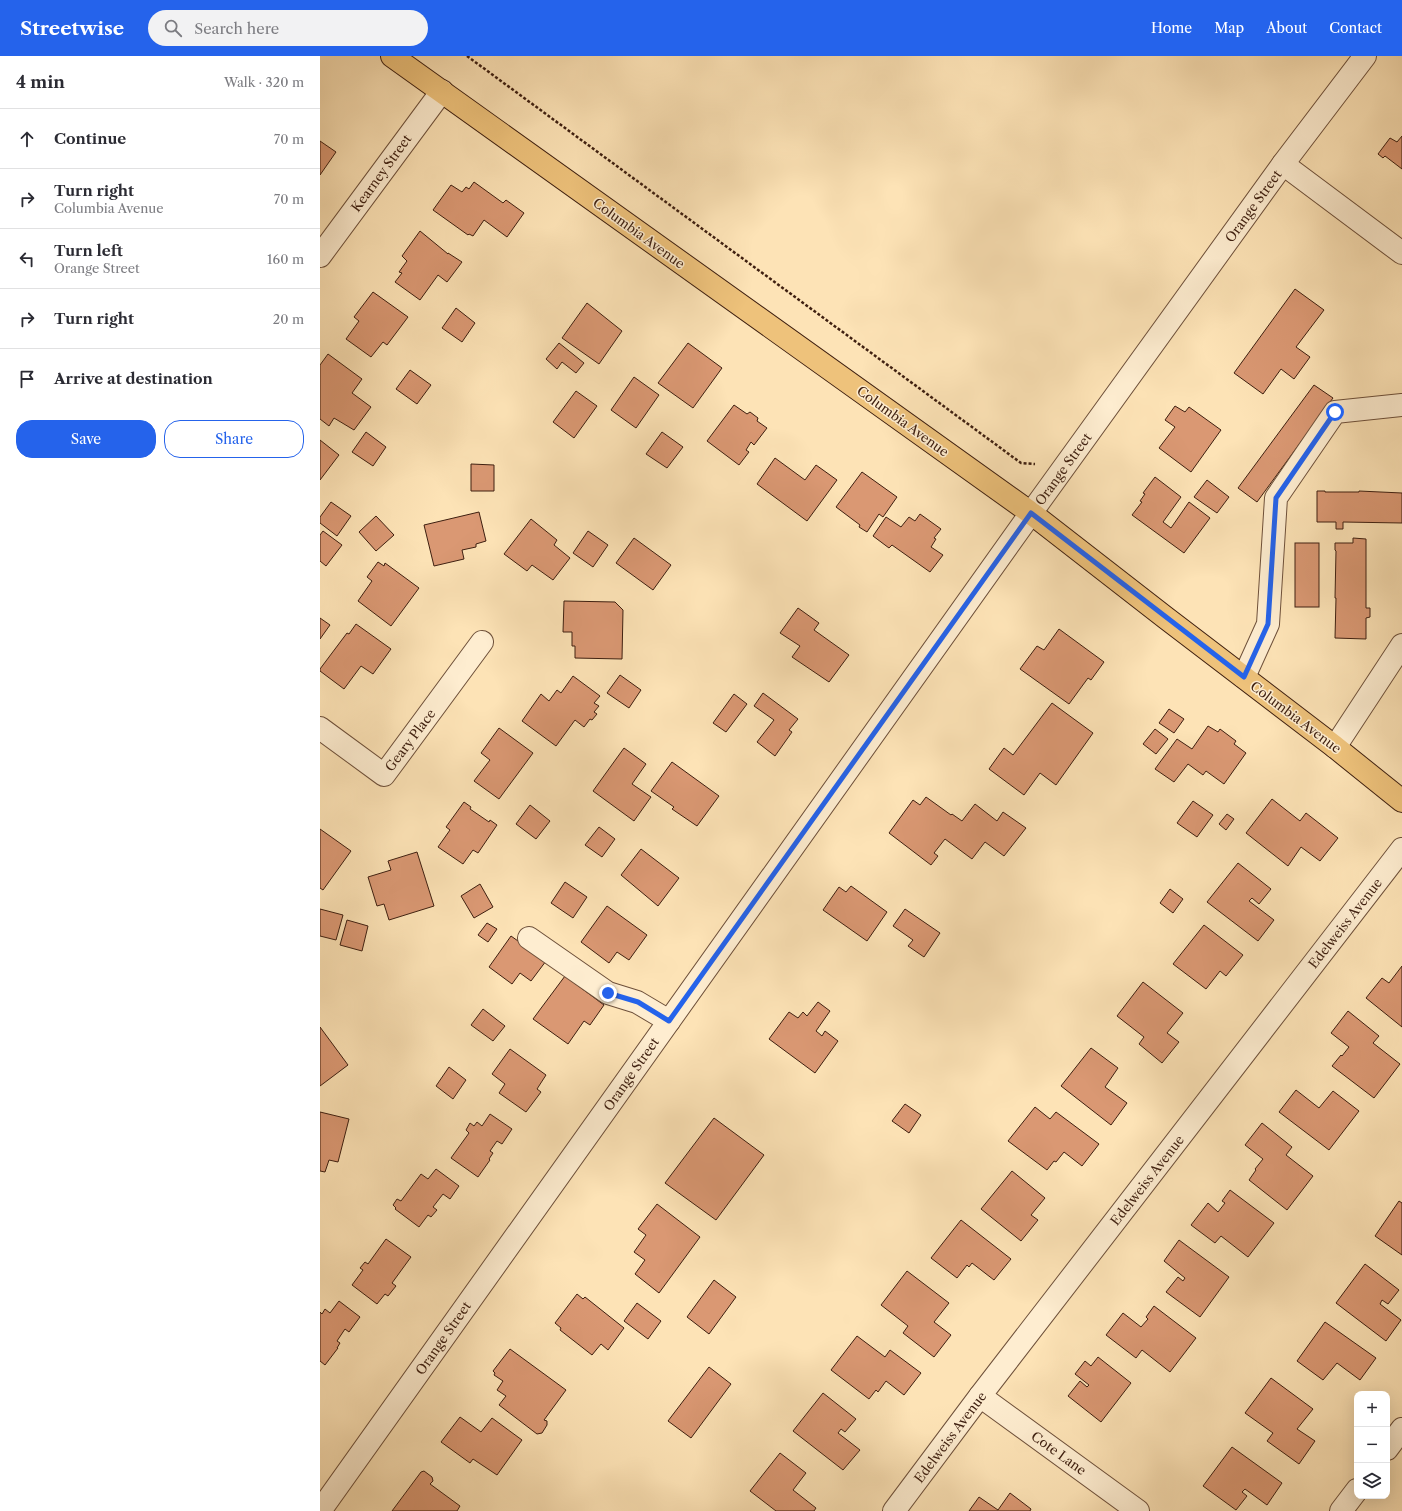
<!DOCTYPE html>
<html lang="en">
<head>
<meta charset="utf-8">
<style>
	:root { --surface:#fff; --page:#f2f2f3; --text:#2b2b33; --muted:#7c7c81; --line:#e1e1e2; --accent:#2563eb }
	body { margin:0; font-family:"Libre Caslon Text",serif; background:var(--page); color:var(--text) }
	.controls { position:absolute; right:12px; bottom:12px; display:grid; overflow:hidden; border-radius:8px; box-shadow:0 4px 16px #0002 }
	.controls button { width:36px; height:36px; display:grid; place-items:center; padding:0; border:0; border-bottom:1px solid var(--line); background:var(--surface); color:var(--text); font:20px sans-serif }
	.stop { position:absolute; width:12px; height:12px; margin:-9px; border:3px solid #2563eb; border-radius:50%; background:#fff }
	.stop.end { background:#2563eb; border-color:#fff; box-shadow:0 1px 4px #0008 }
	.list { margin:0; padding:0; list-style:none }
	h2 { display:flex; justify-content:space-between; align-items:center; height:52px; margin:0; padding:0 16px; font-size:17px }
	h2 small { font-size:13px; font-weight:400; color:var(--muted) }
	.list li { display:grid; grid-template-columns:26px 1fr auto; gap:12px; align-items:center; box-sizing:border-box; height:60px; padding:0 16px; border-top:1px solid var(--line) }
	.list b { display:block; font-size:15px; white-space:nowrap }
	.list p { margin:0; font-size:13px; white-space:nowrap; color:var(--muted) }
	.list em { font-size:13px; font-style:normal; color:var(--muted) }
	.actions { display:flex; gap:8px; padding:12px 16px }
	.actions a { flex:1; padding:9px 0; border:1px solid var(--accent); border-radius:16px; text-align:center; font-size:14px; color:var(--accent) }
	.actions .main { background:var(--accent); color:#fff }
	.icon { flex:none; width:22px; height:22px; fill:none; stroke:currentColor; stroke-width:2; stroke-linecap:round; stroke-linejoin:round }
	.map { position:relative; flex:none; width:1082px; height:1455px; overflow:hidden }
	header { display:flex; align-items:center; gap:24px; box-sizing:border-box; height:56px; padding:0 20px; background:var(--accent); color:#fff }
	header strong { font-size:19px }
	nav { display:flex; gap:22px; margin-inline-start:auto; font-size:14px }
	.search { width:280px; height:36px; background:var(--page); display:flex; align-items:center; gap:10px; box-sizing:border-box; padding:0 14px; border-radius:22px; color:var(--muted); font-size:15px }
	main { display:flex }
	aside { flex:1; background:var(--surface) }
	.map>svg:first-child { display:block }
	.building { fill:#da9873; stroke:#3e1f10 }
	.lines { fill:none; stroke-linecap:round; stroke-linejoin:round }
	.minor-casing { stroke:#6e503a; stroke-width:24 }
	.major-casing { stroke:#3e1f10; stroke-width:24 }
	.path { stroke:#3e1f10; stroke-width:2.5; stroke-dasharray:3 2; stroke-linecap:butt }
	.minor { stroke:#feedd0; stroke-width:22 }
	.major { stroke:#eec27b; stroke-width:22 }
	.route { stroke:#2563eb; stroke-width:5 }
	.labels { text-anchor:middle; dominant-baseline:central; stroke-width:3; stroke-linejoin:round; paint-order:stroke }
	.street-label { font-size:13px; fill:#3e1f10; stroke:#feedd0 }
</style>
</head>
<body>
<header>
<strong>Streetwise</strong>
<div class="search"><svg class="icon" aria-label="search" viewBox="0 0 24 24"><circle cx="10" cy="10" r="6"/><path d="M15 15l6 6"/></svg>Search here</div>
<nav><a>Home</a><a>Map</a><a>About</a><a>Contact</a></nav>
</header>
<main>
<aside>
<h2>4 min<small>Walk · 320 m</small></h2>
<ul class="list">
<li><svg class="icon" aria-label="ahead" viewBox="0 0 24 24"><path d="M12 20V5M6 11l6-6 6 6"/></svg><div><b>Continue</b></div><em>70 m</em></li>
<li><svg class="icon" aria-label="right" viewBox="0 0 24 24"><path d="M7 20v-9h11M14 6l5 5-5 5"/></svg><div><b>Turn right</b><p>Columbia Avenue</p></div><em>70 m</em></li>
<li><svg class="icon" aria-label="left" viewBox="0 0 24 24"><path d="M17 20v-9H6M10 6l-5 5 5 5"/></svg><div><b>Turn left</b><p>Orange Street</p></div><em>160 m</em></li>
<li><svg class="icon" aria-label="right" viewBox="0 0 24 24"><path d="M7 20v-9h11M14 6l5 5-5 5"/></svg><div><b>Turn right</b></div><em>20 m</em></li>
<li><svg class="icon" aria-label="arrive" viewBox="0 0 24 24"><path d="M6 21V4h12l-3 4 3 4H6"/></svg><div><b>Arrive at destination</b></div></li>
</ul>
<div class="actions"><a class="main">Save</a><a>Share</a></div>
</aside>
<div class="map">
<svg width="1082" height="1455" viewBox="0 0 1082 1455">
	<rect width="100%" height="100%" fill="#fde3b6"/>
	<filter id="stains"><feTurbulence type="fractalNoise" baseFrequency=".005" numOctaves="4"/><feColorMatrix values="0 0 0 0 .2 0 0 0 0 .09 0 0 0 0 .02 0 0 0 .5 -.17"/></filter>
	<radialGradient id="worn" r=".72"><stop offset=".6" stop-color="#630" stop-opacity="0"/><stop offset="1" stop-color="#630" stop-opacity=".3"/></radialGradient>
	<g class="building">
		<path d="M1082 80V113L1065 100 1063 102 1058 98 1070 82 1077 86Z"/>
		<path d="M0 85 16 96 0 119Z"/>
		<path d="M154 126 183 147 186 144 204 157 187 181 164 164 153 180 149 178 148 179 113 154 131 129 142 136 146 131 149 133Z"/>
		<path d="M100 175 128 198V197L142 206 127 226 118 219 100 244 75 226 82 217 79 216 87 205 82 200Z"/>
		<path d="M975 233 1004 254 976 291 990 301 974 323 961 313 943 338 914 317Z"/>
		<path d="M53 236 88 261 67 289 63 286 51 301 26 283 39 265 34 261Z"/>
		<path d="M267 247 302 275 279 308 242 282Z"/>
		<path d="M136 252 155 267 142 286 122 272Z"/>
		<path d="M239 287 264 307 256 317 242 306 237 313 226 303Z"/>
		<path d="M368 287 402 312 373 352 338 327Z"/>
		<path d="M8 298 42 323 32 337 51 351 34 374 14 362 9 370 0 363V309Z"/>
		<path d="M90 314 111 329 97 348 76 333Z"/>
		<path d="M314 321 339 339 316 372 291 354Z"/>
		<path d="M994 329 1013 342 937 446 918 432Z"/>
		<path d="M256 335 277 350 254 382 233 366Z"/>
		<path d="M414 349 427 358 430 356 438 362 437 365 447 372 434 389 431 386 426 394 429 396 419 409 387 385Z"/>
		<path d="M855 350 865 356 869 351 901 374 871 416 839 392 855 371 845 364Z"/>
		<path d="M46 376 66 391 53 410 32 396Z"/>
		<path d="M342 376 363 391 347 412 326 398Z"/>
		<path d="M0 384 19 399 0 424Z"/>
		<path d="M455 402 485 424 496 409 517 424 487 465 437 428Z"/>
		<path d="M151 408 174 409V435H151Z"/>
		<path d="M542 416 577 441 563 461 559 458 547 476 539 471 540 469 516 451Z"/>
		<path d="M835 421 861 441 843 466 851 472 869 446 890 462 864 497 812 459 822 446 820 445 825 438 823 437Z"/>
		<path d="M887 424 909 441 897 457 874 441Z"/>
		<path d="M997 435H1005V436H1039V435L1082 437V467L1023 466V473H1016V466H997Z"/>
		<path d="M11 446 31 460 17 480 0 467V461Z"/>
		<path d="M159 456 166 485 156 488V491L142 494 144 503 114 510 104 469Z"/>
		<path d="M600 458 621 473 614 482 616 483 611 491 623 499 610 516 572 489 569 492 553 480 566 461 581 471 589 461 595 465Z"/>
		<path d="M56 460 74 479 56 495 39 476Z"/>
		<path d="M211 463 237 484 234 489 250 502 233 524 212 509 207 515 184 498Z"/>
		<path d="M3 475 22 489 6 510 0 505V479Z"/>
		<path d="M268 475 288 489 273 511 253 497Z"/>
		<path d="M314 482 351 509 333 534 296 507Z"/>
		<path d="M1033 482 1046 483V552H1050V561L1046 562V583L1015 582 1016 542H1015L1016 495 1015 494V487H1033Z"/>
		<rect x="975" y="487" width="24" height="64"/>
		<path d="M58 506 64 510 65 507 99 532 71 570 38 545 52 525 47 521Z"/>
		<path d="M244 545 295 546 303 554 302 603 255 602V590H252V576H243Z"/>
		<path d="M478 552 499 567 494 574 529 599 509 626 472 601 480 590 460 577Z"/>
		<path d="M0 562 10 569 0 583Z"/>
		<path d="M36 568 71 593 53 618 41 610 24 633 0 615V613L27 577 29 578Z"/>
		<path d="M739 573 784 606 771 624 768 622 749 648 700 613 717 590 724 594Z"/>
		<path d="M300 619 321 634 309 652 287 637Z"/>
		<path d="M253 620 280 640 274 647 279 650 274 656 277 658 272 664 270 663 264 671 255 664 236 690 202 665 221 638 229 645 237 634 241 637Z"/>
		<path d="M443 637 478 663 469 674 472 676 455 700 437 686 454 664 434 650Z"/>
		<path d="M414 638 427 648 406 676 393 667Z"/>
		<path d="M732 647 773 677 736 729 720 717 704 739 669 713 684 692 693 699Z"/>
		<path d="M849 653 864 663 854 677 839 667Z"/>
		<path d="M888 670 898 676 900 673 916 685 914 688 926 697 904 728 886 715 883 719 868 708 854 726 835 713 857 683 872 693Z"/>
		<path d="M179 672 213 697 179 743 154 725 170 704 161 697Z"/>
		<path d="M835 673 848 683 836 698 823 688Z"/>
		<path d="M304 692 326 708 312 728 331 741 314 765 273 735Z"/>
		<path d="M352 706 399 740 377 770 352 753 354 751 331 735Z"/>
		<path d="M606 741 631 759 632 758 642 765 655 748 677 765 683 756 706 772 684 800 665 786 652 803 625 783 614 797 618 800 611 809 569 777 593 744 600 749Z"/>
		<path d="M952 743 980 765 986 757 1018 782 1000 805 981 791 968 810 926 777Z"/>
		<path d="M873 745 893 759 877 781 857 767Z"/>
		<path d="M144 746 151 751 150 753 169 766 170 764 177 769 158 797 153 794 143 808 118 791 130 774 126 771Z"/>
		<path d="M210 749 230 765 216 783 196 768Z"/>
		<path d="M907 758 914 763 906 774 899 768Z"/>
		<path d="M279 771 295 783 282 801 265 789Z"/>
		<path d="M0 773 31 795 3 834 0 832Z"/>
		<path d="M321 793 359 822 338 850 301 819Z"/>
		<path d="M97 796 114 850 69 864 64 848 57 850 48 821 71 814 68 805Z"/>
		<path d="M918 807 951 833 939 848 932 842 929 845 954 864 938 885 887 846Z"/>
		<path d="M245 826 267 841 253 862 231 847Z"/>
		<path d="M160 828 173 851 154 862 141 840Z"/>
		<path d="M531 830 567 856 547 885 503 854 519 831 526 836Z"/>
		<path d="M850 833 863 843 853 857 840 847Z"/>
		<path d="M287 850 327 879 309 904 297 896 289 907 261 886Z"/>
		<path d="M0 853 23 859 16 884 0 880Z"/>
		<path d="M585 853 620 877 604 901 588 890 593 884 573 870Z"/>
		<path d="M27 864 48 870 42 895 20 889Z"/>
		<path d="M167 867 177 873 168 886 158 879Z"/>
		<path d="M884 869 923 899 906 920 900 915 886 933 853 908Z"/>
		<path d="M191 880 226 905 211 925 200 917 192 928 169 911Z"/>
		<path d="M1082 910V971L1046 942 1062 922 1069 927Z"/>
		<path d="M245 920 284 949 270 969 264 965 248 988 213 963Z"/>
		<path d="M823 926 863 957 847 977 859 986 842 1007 819 988 824 981 797 960Z"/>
		<path d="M498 946 510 955 496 975 502 980 505 975 518 985 495 1017 449 983 469 956 478 962 483 956 487 960Z"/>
		<path d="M163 953 185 970 173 985 151 969Z"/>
		<path d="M1028 955 1059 980 1053 987 1080 1008 1054 1042 1012 1010 1021 999 1022 1000 1029 991 1011 977Z"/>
		<path d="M0 971 28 1009 0 1030Z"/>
		<path d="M771 992 798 1012 785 1031 807 1047 791 1069 741 1030Z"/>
		<path d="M190 993 226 1019 217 1033 221 1036 206 1056 179 1037 185 1028 172 1018Z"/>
		<path d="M129 1011 146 1024 133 1043 116 1030Z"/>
		<path d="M976 1034 999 1052 1013 1035 1039 1055 1009 1094 959 1056Z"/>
		<path d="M585 1048 601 1059 589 1077 572 1065Z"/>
		<path d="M715 1051 730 1063 736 1056 779 1088 762 1110 744 1096 736 1106 734 1105 727 1114 688 1085Z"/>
		<path d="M0 1056 29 1063 18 1106 9 1104 5 1116 0 1115Z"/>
		<path d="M170 1058 192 1073 182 1088 177 1085 170 1095 173 1097 169 1103 170 1104 158 1121 131 1102 149 1077 146 1074 150 1067 154 1070 157 1066 162 1070Z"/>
		<path d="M394 1062 444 1099 396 1164 345 1127Z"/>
		<path d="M942 1067 972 1091 966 1099 993 1120 967 1154 929 1124 936 1114 935 1113 943 1103 925 1089Z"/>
		<path d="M116 1113 139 1130 130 1143 123 1138 113 1151 117 1154 111 1161 108 1159 99 1171 75 1153 76 1152 73 1149 77 1143 81 1145 101 1118 108 1123Z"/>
		<path d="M692 1115 725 1142 711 1159 718 1164 701 1185 661 1153Z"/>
		<path d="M910 1134 954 1167 928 1201 901 1180 895 1187 871 1169 888 1147 898 1156 905 1147 902 1145Z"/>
		<path d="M1079 1145 1082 1147V1199L1055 1180Z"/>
		<path d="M337 1148 380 1181 339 1237 315 1218 325 1204 314 1196 326 1179 318 1173Z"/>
		<path d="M641 1164 691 1203 674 1224 652 1207 649 1211 647 1209 637 1222 611 1202Z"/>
		<path d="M66 1183 91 1201 72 1227 76 1230 68 1240 65 1238 57 1248 32 1229 43 1214 40 1212 45 1206 48 1208Z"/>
		<path d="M859 1184 909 1221 880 1261 846 1236 858 1221 863 1225 865 1222 844 1205Z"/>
		<path d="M1045 1208 1079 1234 1068 1248 1062 1244 1060 1248 1081 1264 1066 1285 1016 1247Z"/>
		<path d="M587 1215 629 1247 614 1266 631 1279 614 1301 583 1277 588 1270 561 1249Z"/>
		<path d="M394 1224 416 1241 389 1278 367 1261Z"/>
		<path d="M257 1238 263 1243 265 1241 304 1272 288 1294 281 1288 272 1299 240 1274 241 1272 235 1267Z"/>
		<path d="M19 1245 40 1261 29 1276 25 1273 17 1285 20 1287 17 1292H18L5 1309 0 1305V1256L2 1258 5 1253 10 1257Z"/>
		<path d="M317 1247 341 1265 328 1283 304 1265Z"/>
		<path d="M834 1250 876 1282 850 1316 822 1294 816 1302 786 1279 803 1257 821 1271 828 1263 826 1261Z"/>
		<path d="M1005 1266 1056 1302 1040 1324 1017 1307 1003 1324 977 1305Z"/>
		<path d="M537 1280 565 1301 570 1294 601 1317 584 1339 566 1325 558 1336 556 1334 549 1343 511 1314Z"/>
		<path d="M190 1293 246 1334 224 1364 227 1365V1369L222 1377 217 1378 179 1349 186 1340 177 1334 183 1325 174 1319 175 1317 173 1315Z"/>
		<path d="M778 1301 811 1327 781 1366 748 1340 760 1325 767 1331 769 1329 755 1318 765 1305 771 1310Z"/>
		<path d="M389 1311 411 1328 371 1382 348 1365Z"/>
		<path d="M951 1322 993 1353 977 1373 995 1385 979 1408 947 1385 953 1377 925 1357Z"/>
		<path d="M503 1337 536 1363 525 1376 521 1373 518 1377 540 1394 523 1414 473 1375Z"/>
		<path d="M140 1361 161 1376 172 1362 202 1384 177 1419 153 1403 150 1407 121 1386Z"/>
		<path d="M912 1391 962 1427 947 1449 925 1433 922 1436 927 1440 916 1454 883 1430Z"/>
		<path d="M460 1397 486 1417 473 1434 496 1452 494 1455H456L430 1435Z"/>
		<path d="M104 1415 112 1421 113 1425 110 1428 140 1450 137 1455H72L101 1416Z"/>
		<path d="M690 1437 711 1453 710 1455H649L659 1441 678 1454Z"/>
	</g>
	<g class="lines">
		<defs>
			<g id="minor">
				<path d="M963 108 1082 197"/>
				<path d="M0 200 122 35"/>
				<path d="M924 621 948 568 956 442 1015 356 1082 349"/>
				<path d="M0 672 64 719 162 586"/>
				<path d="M1015 691 1082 589"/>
				<path d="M209 882 288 937 317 946 349 965"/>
				<path d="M660 1340 818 1455"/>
				<path d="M1067 1393 1082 1373"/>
				<path d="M0 1455 711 457 963 108 1045 0"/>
				<path d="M574 1455 660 1340 1082 793"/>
				<path d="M1021 1455 1037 1434"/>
			</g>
			<path id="major" d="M72 0 711 457 846 562 1015 691 1082 745"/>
		</defs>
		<use href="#minor" class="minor-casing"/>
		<use href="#major" class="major-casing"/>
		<path class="path" d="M147 0 701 407 715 408"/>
		<use href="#minor" class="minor"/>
		<use href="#major" class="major"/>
	</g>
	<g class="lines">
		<path class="route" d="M288 937 318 946 349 965 711 457 924 621 948 568 956 442 1015 356"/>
	</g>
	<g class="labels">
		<g class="street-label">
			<text transform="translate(61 117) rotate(-54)">Kearney Street</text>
			<text transform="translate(933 150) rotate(-54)">Orange Street</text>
			<text transform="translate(319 177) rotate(36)">Columbia Avenue</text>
			<text transform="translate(583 365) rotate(36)">Columbia Avenue</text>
			<text transform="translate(743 413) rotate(-54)">Orange Street</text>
			<text transform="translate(976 661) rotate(37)">Columbia Avenue</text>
			<text transform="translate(90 684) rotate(-53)">Geary Place</text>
			<text transform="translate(1025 867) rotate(-52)">Edelweiss Avenue</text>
			<text transform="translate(311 1018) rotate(-55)">Orange Street</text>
			<text transform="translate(827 1124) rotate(-52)">Edelweiss Avenue</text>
			<text transform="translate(123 1282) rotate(-55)">Orange Street</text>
			<text transform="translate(630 1381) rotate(-53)">Edelweiss Avenue</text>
			<text transform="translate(739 1397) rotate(36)">Cote Lane</text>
		</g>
	</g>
	<rect width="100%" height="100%" filter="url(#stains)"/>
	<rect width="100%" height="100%" fill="url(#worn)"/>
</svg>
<div class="controls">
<button>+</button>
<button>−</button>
<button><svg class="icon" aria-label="layers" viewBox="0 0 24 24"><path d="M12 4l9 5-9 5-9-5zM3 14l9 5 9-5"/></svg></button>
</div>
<div class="stop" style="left:1015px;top:356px"></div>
<div class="stop end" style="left:288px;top:937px"></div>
</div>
</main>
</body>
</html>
